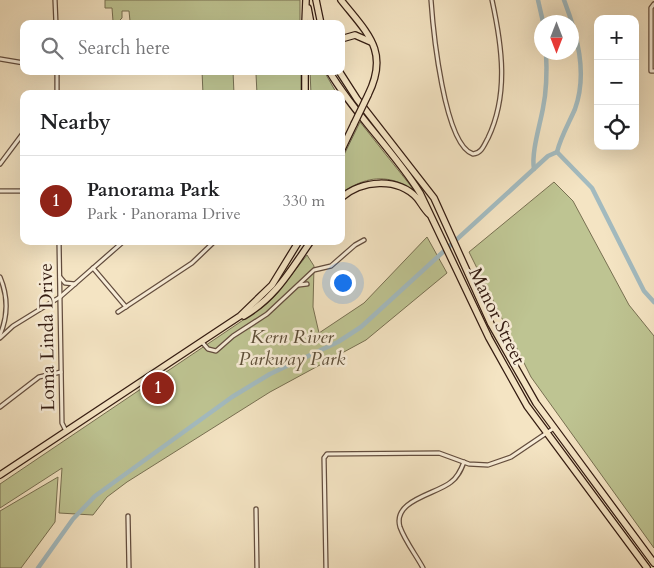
<!DOCTYPE html>
<html lang="en">
<head>
<meta charset="utf-8">
<style>
	:root { --surface:#fff; --page:#f6f6f6; --text:#202124; --muted:#757577; --line:#e0e0e0; --accent:#8f2418 }
	body { margin:0; font-family:Cardo,serif; background:var(--page); color:var(--text) }
	.controls { position:absolute; right:15px; top:15px; display:grid; overflow:hidden; border-radius:10px; box-shadow:0 5px 20px #0002 }
	.controls button { width:45px; height:45px; display:grid; place-items:center; padding:0; border:0; border-bottom:1px solid var(--line); background:var(--surface); color:var(--text); font:25px sans-serif }
	.compass { position:absolute; left:534px; top:15px; width:45px; height:45px; border-radius:50%; background:var(--surface); box-shadow:0 5px 20px #0002; rotate:180deg }
	.you { position:absolute; left:342px; top:282px; width:18px; height:18px; margin:-12px; border:4px solid #fff; border-radius:50%; background:#1a73e8; box-shadow:0 0 0 8px #1a73e833 }
	.badge { display:grid; place-items:center; width:32px; height:32px; border-radius:50%; background:var(--accent); color:#fff; font-size:16px; font-weight:700 }
	.pin { position:absolute; translate:-50% -50%; border:2px solid #fff; box-shadow:0 1px 5px #0006 }
	.list { margin:0; padding:0; list-style:none }
	h2 { display:flex; justify-content:space-between; align-items:center; height:65px; margin:0; padding:0 20px; font-size:21px }
	h2 small { font-size:16px; font-weight:400; color:var(--muted) }
	.list li { display:grid; grid-template-columns:32px 1fr auto; gap:15px; align-items:center; box-sizing:border-box; height:90px; padding:0 20px; border-top:1px solid var(--line) }
	.list b { display:block; font-size:19px; white-space:nowrap }
	.list p { margin:0; font-size:16px; white-space:nowrap; color:var(--muted) }
	.list em { font-size:16px; font-style:normal; color:var(--muted) }
	.icon { flex:none; width:28px; height:28px; fill:none; stroke:currentColor; stroke-width:2; stroke-linecap:round; stroke-linejoin:round }
	.map { position:relative; flex:none; width:654px; height:568px; overflow:hidden }
	.search { position:absolute; background:var(--surface); box-shadow:0 5px 20px #0002; left:20px; top:20px; width:325px; height:55px; display:flex; align-items:center; gap:12px; box-sizing:border-box; padding:0 18px; border-radius:10px; color:var(--muted); font-size:19px }
	.panel { position:absolute; background:var(--surface); box-shadow:0 5px 20px #0002; left:20px; top:90px; width:325px; height:155px; border-radius:10px }
	.map>svg:first-child { display:block }
	.green { fill:#bec492; stroke:#787052 }
	.lines { fill:none; stroke-linecap:round; stroke-linejoin:round }
	.canal { stroke:#a3bbc0; stroke-width:4.5 }
	.minor-casing { stroke:#634d3e; stroke-width:5.5 }
	.primary-casing { stroke:#331b11; stroke-width:8 }
	.minor { stroke:#f8edd8; stroke-width:3 }
	.primary { stroke:#f4e4c3; stroke-width:5.5 }
	.primary-bridge-casing { stroke:#331b11; stroke-width:8; stroke-linecap:butt }
	.primary-bridge { stroke:#f4e4c3; stroke-width:5.5 }
	.labels { text-anchor:middle; dominant-baseline:central; stroke-width:5; stroke-linejoin:round; paint-order:stroke }
	.street-label { font-size:19px; fill:#331b11; stroke:#f8edd8 }
	.park-label { font-size:19px; font-style:italic; fill:#5d4e38; stroke:#f8edd8 }
</style>
</head>
<body>
<div class="map">
<svg width="654" height="568" viewBox="0 0 654 568">
	<rect width="100%" height="100%" fill="#f4e4c3"/>
	<filter id="stains"><feTurbulence type="fractalNoise" baseFrequency=".004" numOctaves="4"/><feColorMatrix values="0 0 0 0 .2 0 0 0 0 .09 0 0 0 0 .02 0 0 0 .5 -.17"/></filter>
	<radialGradient id="worn" r=".72"><stop offset=".6" stop-color="#630" stop-opacity="0"/><stop offset="1" stop-color="#630" stop-opacity=".3"/></radialGradient>
	<g class="green">
		<path d="M105 0H300V24H127L130 21 129 11H122V18L116 24 113 21 112 8H105Z"/>
		<path d="M202 71H233L234 94H203Z"/>
		<path d="M247 71H301V94H257L256 74H247Z"/>
		<path d="M310 71H324L337 94H311Z"/>
		<path d="M360 122 414 190C407 188 402 183 395 181 374 175 358 182 341 193V161Z"/>
		<path d="M554 182 573 201 629 305 654 336V548L531 377 469 252Z"/>
		<path d="M427 237 447 273 366 340 270 392 127 482 107 497 93 515 59 513 62 468 0 508V484L264 306 275 296 307 255 314 266 313 307 319 333 364 303Z"/>
		<path d="M58 477 55 522 21 568H0V511Z"/>
	</g>
	<g class="lines">
		<g class="canal">
			<path d="M538 0 543 22"/>
			<path d="M557 152 592 188 644 291 654 302"/>
			<path d="M557 152C561 136 569 123 575 109 588 73 577 34 564 0"/>
			<path d="M534 169C531 153 540 125 543 108 547 89 547 71 546 52"/>
			<path d="M38 568 73 519 95 496 232 397 270 374 338 342 361 327 548 156 557 152"/>
		</g>
		<defs>
			<g id="minor">
				<path d="M55 0 56 24"/>
				<path d="M431 0C433 29 444 145 473 154 482 153 484 145 488 138 509 94 502 46 492 0"/>
				<path d="M654 4 651 8V71H654"/>
				<path d="M0 59 24 63"/>
				<path d="M57 71V94"/>
				<path d="M0 164 24 132"/>
				<path d="M0 191H24"/>
				<path d="M59 241 62 423 66 431"/>
				<path d="M93 268 126 307"/>
				<path d="M0 277C8 296 8 316 0 335"/>
				<path d="M60 277 65 283 75 284"/>
				<path d="M299 285 307 284"/>
				<path d="M118 312 192 263 215 241"/>
				<path d="M0 338 13 326 60 297 124 241"/>
				<path d="M202 342 208 349 216 351 233 336 267 314 314 270 331 266 355 245 364 240"/>
				<path d="M0 407 39 377 61 372"/>
				<path d="M256 509 257 568"/>
				<path d="M128 516 129 568"/>
				<path d="M326 568 324 458 327 454 439 453 469 464 488 465 511 457 554 428"/>
				<path d="M423 568C416 555 405 541 400 527 392 500 437 494 451 482 458 477 461 470 464 462"/>
			</g>
			<g id="primary">
				<path d="M316 0 321 24"/>
				<path d="M341 0C367 33 390 51 368 95"/>
				<path d="M308 8 311 24"/>
				<path d="M305 24 306 0"/>
				<path d="M341 39 355 35 371 42"/>
				<path d="M305 71V94"/>
				<path d="M329 71C355 115 393 150 420 193L489 338 527 406 647 568"/>
				<path d="M339 71 357 99 434 198 491 324 536 403 654 563"/>
				<path d="M341 151 354 124"/>
				<path d="M341 198C362 180 397 177 417 198 421 203 424 209 429 214"/>
				<path d="M244 316C276 297 290 271 311 241"/>
				<path d="M0 475 240 316 272 285 299 241"/>
			</g>
		</defs>
		<use href="#minor" class="minor-casing"/>
		<use href="#primary" class="primary-casing"/>
		<use href="#minor" class="minor"/>
		<use href="#primary" class="primary"/>
		<defs>
			<path id="primary-bridge" d="M354 124 368 95"/>
		</defs>
		<use href="#primary-bridge" class="primary-bridge-casing"/>
		<use href="#primary-bridge" class="primary-bridge"/>
	</g>
	<g class="labels">
		<g class="street-label">
			<text transform="translate(497 316) rotate(64)">Manor Street</text>
			<text transform="translate(47 337) rotate(-91)">Loma Linda Drive</text>
		</g>
		<g class="park-label">
			<text x="292" y="337">Kern River<tspan x="292" dy="22">Parkway Park</tspan></text>
		</g>
	</g>
	<rect width="100%" height="100%" filter="url(#stains)"/>
	<rect width="100%" height="100%" fill="url(#worn)"/>
</svg>
<div class="controls">
<button>+</button>
<button>−</button>
<button><svg class="icon" aria-label="locate" viewBox="0 0 24 24"><circle cx="12" cy="12" r="6"/><path d="M12 2v4M12 18v4M2 12h4M18 12h4"/></svg></button>
</div>
<svg class="compass" viewBox="-18 -18 36 36"><path d="M0-13l5 13h-10z" fill="#e53935"/><path d="M0 13l5-13h-10z" fill="#757577"/></svg>
<div class="you"></div>
<div class="pin badge" style="left:158px;top:388px">1</div>
<div class="search"><svg class="icon" aria-label="search" viewBox="0 0 24 24"><circle cx="10" cy="10" r="6"/><path d="M15 15l6 6"/></svg>Search here</div>
<section class="panel">
<h2>Nearby<small></small></h2>
<ul class="list">
<li><span class="badge">1</span><div><b>Panorama Park</b><p>Park · Panorama Drive</p></div><em>330 m</em></li>
</ul>
</section>
</div>
</body>
</html>
